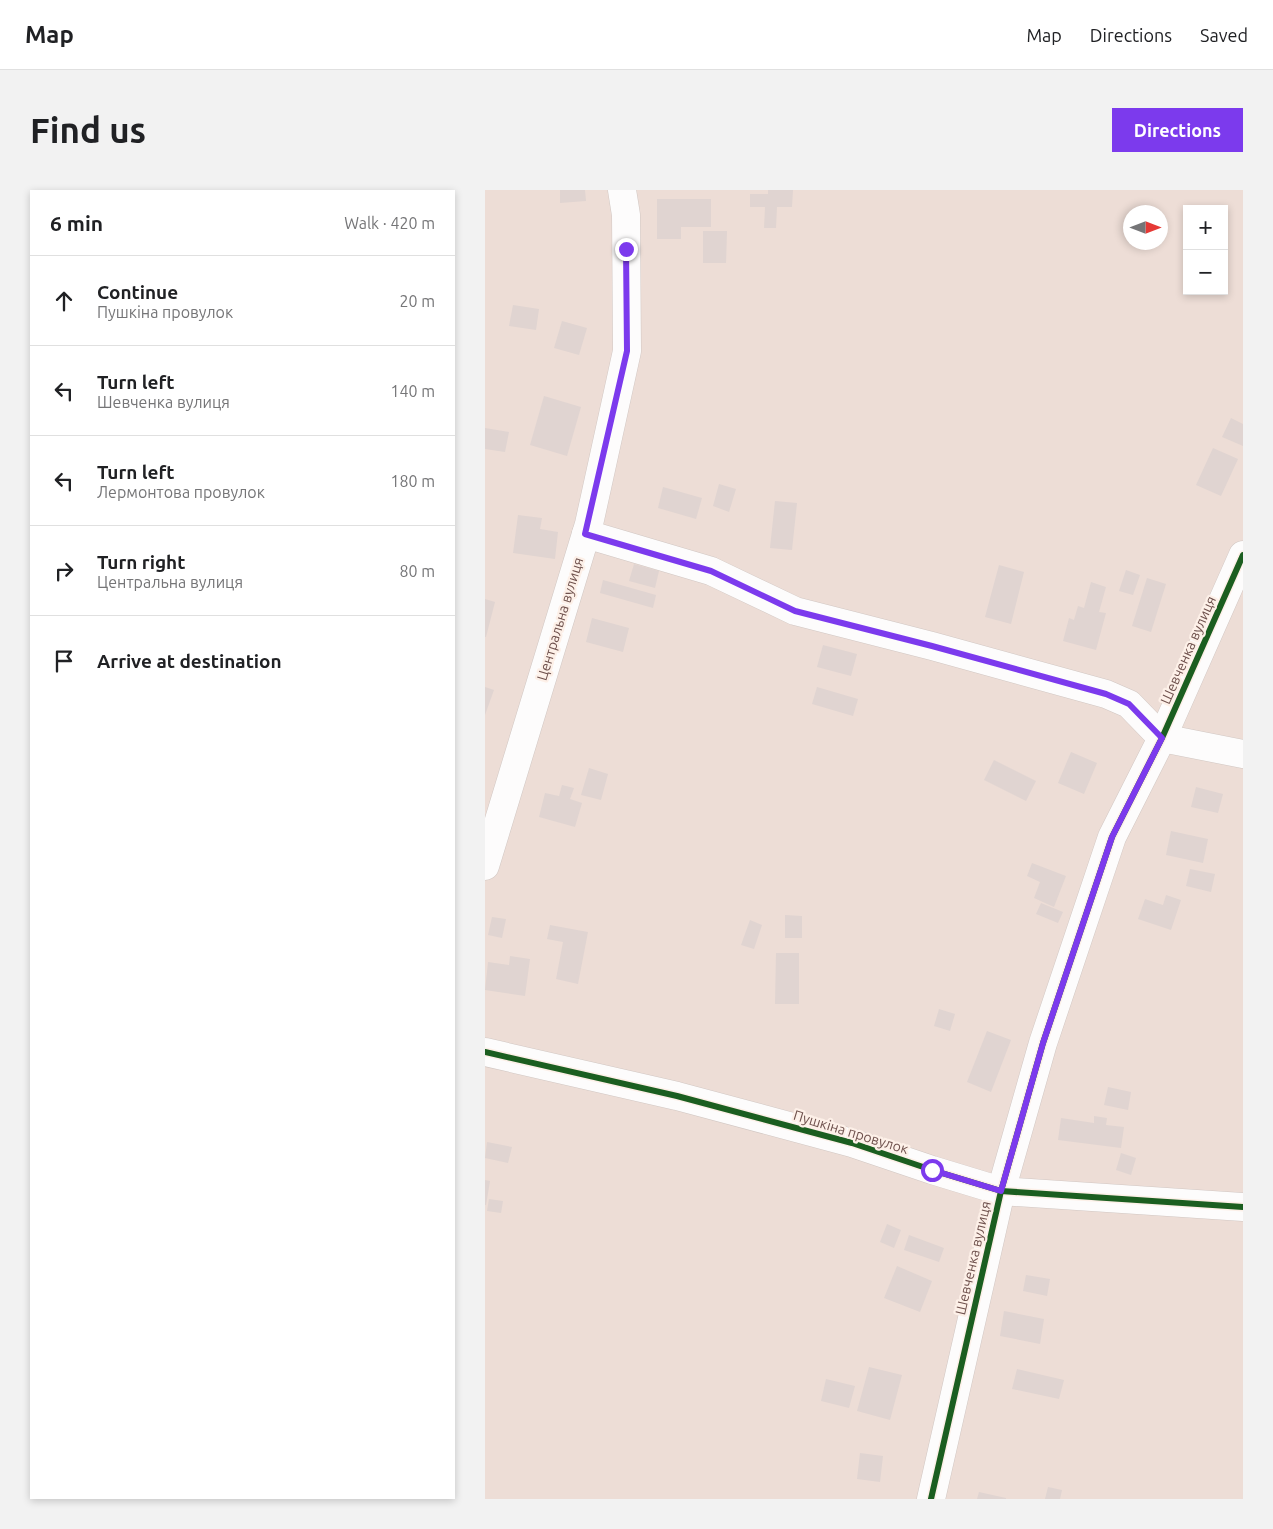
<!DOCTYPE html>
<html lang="en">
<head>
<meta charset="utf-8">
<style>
	:root { --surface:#fff; --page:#f2f2f2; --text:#202124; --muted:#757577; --line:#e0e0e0; --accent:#7c3aed }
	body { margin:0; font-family:Ubuntu,sans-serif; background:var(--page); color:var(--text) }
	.controls { position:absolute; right:15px; top:15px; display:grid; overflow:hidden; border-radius:0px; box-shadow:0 2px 8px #0003 }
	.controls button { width:45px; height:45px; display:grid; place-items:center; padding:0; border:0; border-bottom:1px solid var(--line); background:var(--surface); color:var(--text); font:25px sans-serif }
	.compass { position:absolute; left:638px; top:15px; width:45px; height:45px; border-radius:50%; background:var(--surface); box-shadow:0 2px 8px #0003; rotate:90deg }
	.stop { position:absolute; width:15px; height:15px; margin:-11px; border:4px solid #7c3aed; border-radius:50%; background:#fff }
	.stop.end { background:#7c3aed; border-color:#fff; box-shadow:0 1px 5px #0008 }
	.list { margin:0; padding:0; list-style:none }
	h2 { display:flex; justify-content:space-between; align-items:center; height:65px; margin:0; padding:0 20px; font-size:21px }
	h2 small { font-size:16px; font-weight:400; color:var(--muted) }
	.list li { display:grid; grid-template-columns:32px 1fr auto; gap:15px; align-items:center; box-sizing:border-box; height:90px; padding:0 20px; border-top:1px solid var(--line) }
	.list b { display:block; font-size:19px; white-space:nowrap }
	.list p { margin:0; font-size:16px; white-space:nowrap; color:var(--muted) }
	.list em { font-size:16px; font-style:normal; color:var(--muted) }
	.icon { flex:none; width:28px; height:28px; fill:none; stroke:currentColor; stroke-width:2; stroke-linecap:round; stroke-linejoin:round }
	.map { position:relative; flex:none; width:758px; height:1309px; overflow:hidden; border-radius:0px }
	header { display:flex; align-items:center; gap:30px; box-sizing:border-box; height:70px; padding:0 25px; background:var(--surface); border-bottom:1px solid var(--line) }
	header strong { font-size:24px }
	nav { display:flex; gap:28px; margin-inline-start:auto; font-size:18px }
	.intro { display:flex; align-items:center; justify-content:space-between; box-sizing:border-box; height:120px; padding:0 30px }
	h1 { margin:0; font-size:35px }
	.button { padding:12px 22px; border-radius:0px; background:var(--accent); color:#fff; font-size:18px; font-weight:700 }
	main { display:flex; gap:30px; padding:0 30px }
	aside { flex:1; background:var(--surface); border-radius:0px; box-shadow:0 2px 8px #0003 }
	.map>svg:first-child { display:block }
	.residential { fill:#edddd6; fill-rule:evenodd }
	.building { fill:#e0d4d1 }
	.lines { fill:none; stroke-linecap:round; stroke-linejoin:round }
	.minor-casing { stroke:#d1c7c3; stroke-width:29 }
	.minor { stroke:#fdfcfc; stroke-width:28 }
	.cycleway-casing { stroke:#fdf0e8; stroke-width:9 }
	.cycleway { stroke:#1b5e20; stroke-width:6 }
	.route { stroke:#7c3aed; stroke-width:6 }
	.labels { text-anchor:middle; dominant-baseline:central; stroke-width:4.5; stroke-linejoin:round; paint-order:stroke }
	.street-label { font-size:14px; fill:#6e504c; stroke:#fdf0e8 }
</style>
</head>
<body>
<header>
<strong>Map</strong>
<nav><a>Map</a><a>Directions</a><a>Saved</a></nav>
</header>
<div class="intro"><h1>Find us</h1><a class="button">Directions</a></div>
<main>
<aside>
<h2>6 min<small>Walk · 420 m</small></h2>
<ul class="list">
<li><svg class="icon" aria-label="ahead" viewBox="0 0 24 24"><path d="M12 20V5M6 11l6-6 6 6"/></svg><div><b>Continue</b><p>Пушкіна провулок</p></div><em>20 m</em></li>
<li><svg class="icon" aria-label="left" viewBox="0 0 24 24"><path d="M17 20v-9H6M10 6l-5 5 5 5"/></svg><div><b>Turn left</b><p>Шевченка вулиця</p></div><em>140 m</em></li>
<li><svg class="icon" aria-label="left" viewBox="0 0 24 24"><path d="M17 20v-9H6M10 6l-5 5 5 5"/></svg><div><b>Turn left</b><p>Лермонтова провулок</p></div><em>180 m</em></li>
<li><svg class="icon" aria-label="right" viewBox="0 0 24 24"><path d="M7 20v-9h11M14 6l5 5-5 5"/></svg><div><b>Turn right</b><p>Центральна вулиця</p></div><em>80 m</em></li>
<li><svg class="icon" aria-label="arrive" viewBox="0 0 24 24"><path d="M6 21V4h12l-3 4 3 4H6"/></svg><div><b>Arrive at destination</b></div></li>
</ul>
</aside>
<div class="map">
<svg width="758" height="1309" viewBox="0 0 758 1309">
	<rect width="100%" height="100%" fill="#f4ece8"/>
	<g class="residential">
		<path d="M0 0H136L140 161 0 671Z"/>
		<path d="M139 0H758V361L677 545 645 513 310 419 105 334 144 161ZM702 19H739V101H702ZM646 22H676V52H646Z"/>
		<path d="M102 346 621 506 675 548 515 998 0 860V683Z"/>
		<path d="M758 369V561L679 547Z"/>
		<path d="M678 550 758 566V1015L518 999 560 853Z"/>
		<path d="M0 864 514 1002 444 1309H0Z"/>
		<path d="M517 1002 758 1019V1309H448Z"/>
	</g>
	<g class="building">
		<path d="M75 0H100L101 11 75 13Z"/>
		<path d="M283 0H308L307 17H292L291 38H279L280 17H265V4H283Z"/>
		<path d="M172 9H226V37H196V49H172Z"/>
		<path d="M218 41H242L241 73H218Z"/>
		<path d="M28 115 54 119 51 140 24 136Z"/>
		<path d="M77 131 102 138 94 165 69 158Z"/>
		<path d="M59 206 96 217 82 266 45 255Z"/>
		<path d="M746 228 758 234V256L737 247Z"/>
		<path d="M0 238 24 242 20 262 0 259Z"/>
		<path d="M728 258 753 269 736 306 711 295Z"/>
		<path d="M234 294 251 299 244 322 228 316Z"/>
		<path d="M178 297 217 308 211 329 173 318Z"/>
		<path d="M290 311 312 313 307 360 285 358Z"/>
		<path d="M33 325 57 328 55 339 73 342 70 369 28 363Z"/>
		<path d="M149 374 174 381 170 398 144 391Z"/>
		<path d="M514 375 539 382 526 434 500 427Z"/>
		<path d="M641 380 655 385 648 405 634 401Z"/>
		<path d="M662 388 681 394 666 442 647 436Z"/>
		<path d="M118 390 171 405 168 418 115 403Z"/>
		<path d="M606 392 621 397 614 422 621 423 611 460 578 451 584 428 589 430 593 416 599 418Z"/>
		<path d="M0 409 10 412 1 447H0Z"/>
		<path d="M107 428 144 438 138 462 101 452Z"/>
		<path d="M338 455 372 464 366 486 332 477Z"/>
		<path d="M0 497 9 500 0 525Z"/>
		<path d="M332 497 373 509 368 526 327 514Z"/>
		<path d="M586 562 612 573 599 604 573 593Z"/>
		<path d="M509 570 551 591 541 611 499 590Z"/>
		<path d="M104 578 123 584 116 610 96 605Z"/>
		<path d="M77 595 89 598 85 609 97 613 90 637 54 627 60 603 74 606Z"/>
		<path d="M711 597 738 604 733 623 706 617Z"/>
		<path d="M686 641 723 649 718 673 681 665Z"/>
		<path d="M547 673 581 686 569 717 549 708 555 692 542 686Z"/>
		<path d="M705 679 730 684 726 702 701 696Z"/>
		<path d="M681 705 696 710 686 740 653 729 660 709 678 715Z"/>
		<path d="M556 713 578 722 573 733 551 724Z"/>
		<path d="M300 725 317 726V748H300Z"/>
		<path d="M7 727 21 729 17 748 3 745Z"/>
		<path d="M265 730 277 735 269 759 256 755Z"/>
		<path d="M65 735 103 742 93 794 71 789 78 752 62 749Z"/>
		<path d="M291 763H314V814H290Z"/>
		<path d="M25 766 45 769 40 806 0 800 3 772 24 775Z"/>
		<path d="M454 819 470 824 465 841 449 836Z"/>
		<path d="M502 841 526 850 506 902 482 892Z"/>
		<path d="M623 897 646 902 643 920 619 915Z"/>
		<path d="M609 926 622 928 621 935 639 937 636 958 573 950 576 928 609 933Z"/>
		<path d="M2 952 27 957 23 973 0 968Z"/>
		<path d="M636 963 651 968 646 985 631 980Z"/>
		<path d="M0 990 5 991 1 1015H0Z"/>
		<path d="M4 1009 18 1011 16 1023 2 1021Z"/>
		<path d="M402 1034 416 1040 409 1058 395 1052Z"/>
		<path d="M424 1045 459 1058 454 1072 419 1060Z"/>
		<path d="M412 1076 447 1091 435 1122 399 1108Z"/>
		<path d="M541 1085 565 1089 562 1106 538 1101Z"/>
		<path d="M519 1121 559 1129 555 1154 515 1146Z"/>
		<path d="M384 1177 417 1185 405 1230 372 1221Z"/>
		<path d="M532 1179 579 1190 574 1209 527 1199Z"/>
		<path d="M341 1189 370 1196 364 1218 336 1211Z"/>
		<path d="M375 1263 398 1266 395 1292 372 1289Z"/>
		<path d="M563 1297 577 1300 575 1309H560Z"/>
		<path d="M494 1302 521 1308V1309H492Z"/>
	</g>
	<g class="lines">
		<defs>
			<g id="minor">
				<path d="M101 344 226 381 310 421 447 456 621 504 644 514 677 548 758 564"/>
				<path d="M0 676 104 334 142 161 141 25 137 0"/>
				<path d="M0 862 192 906 367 953 447 980 516 1001 758 1017"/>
				<path d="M446 1309 516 1001 558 853 627 647 677 548 758 365"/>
			</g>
		</defs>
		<use href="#minor" class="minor-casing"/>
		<use href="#minor" class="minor"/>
		<defs>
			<g id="cycleway">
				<path d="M0 862 192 906 367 953 447 980 516 1001 758 1017"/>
				<path d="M446 1309 516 1001 558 853 627 647 677 548 758 365"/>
			</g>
		</defs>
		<use href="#cycleway" class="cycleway-casing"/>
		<use href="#cycleway" class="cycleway"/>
	</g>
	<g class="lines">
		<path class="route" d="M141 59 142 161 100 344 226 381 310 421 447 456 621 504 644 514 677 548 627 647 558 853 516 1001 447 980"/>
	</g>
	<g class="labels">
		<g class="street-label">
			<text transform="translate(75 429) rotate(-73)">Центральна вулиця</text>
			<text transform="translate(703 460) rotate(-66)">Шевченка вулиця</text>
			<text transform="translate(366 942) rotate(17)">Пушкіна провулок</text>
			<text transform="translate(488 1068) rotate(-77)">Шевченка вулиця</text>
		</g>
	</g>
</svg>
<div class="controls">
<button>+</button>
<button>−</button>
</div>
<svg class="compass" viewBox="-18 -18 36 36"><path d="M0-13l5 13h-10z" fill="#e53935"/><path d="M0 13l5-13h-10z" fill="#757577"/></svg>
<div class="stop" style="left:447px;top:980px"></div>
<div class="stop end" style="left:141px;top:59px"></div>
</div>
</main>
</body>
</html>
